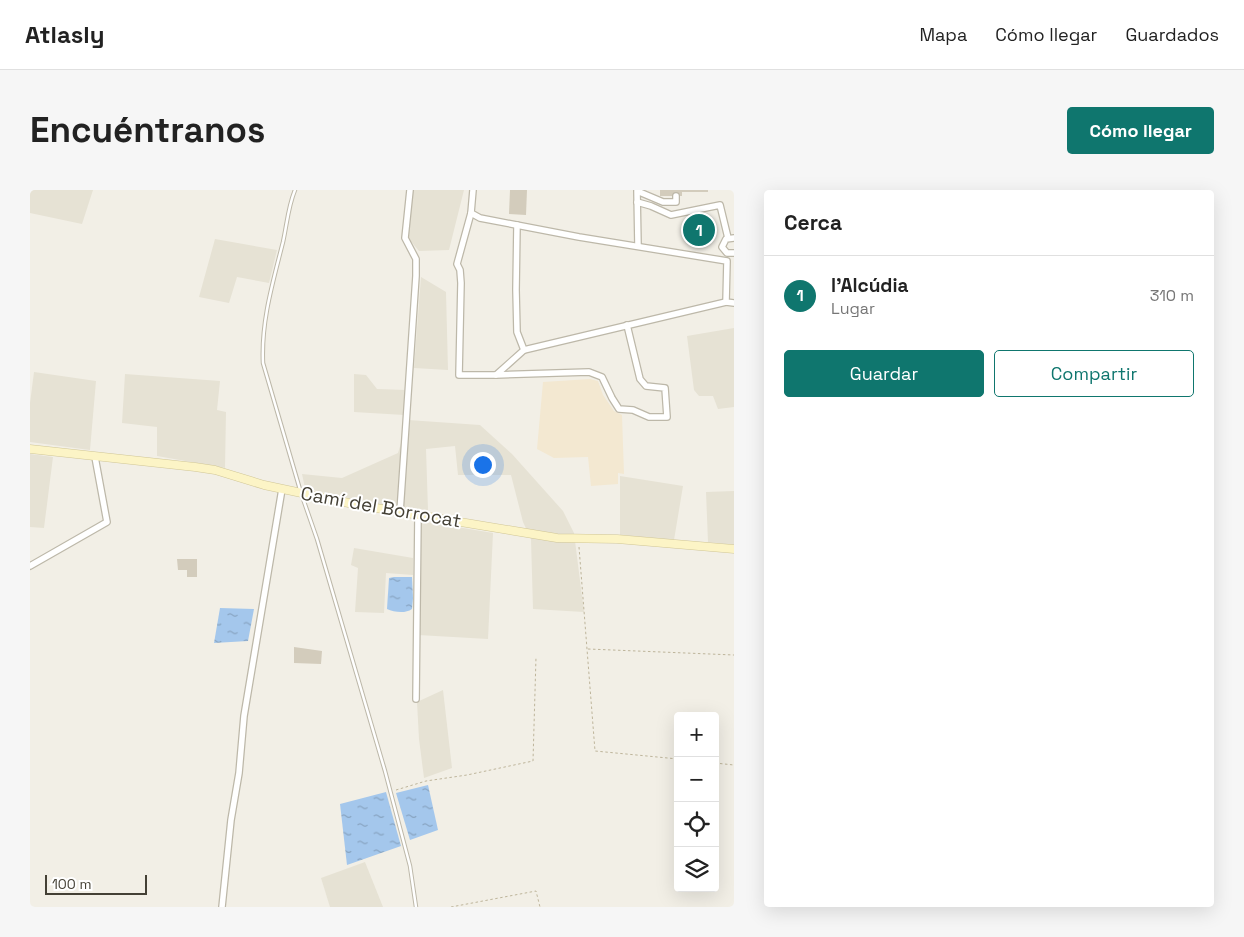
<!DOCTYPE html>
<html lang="es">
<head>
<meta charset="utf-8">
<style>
	:root { --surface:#fff; --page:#f6f6f6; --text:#222; --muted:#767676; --line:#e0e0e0; --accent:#0f766e }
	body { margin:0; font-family:"Space Grotesk",sans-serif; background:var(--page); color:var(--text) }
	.controls { position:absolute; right:15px; bottom:15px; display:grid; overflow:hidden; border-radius:5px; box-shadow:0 5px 20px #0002 }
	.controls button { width:45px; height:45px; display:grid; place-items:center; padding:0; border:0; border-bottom:1px solid var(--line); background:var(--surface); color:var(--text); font:25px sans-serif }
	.scale { position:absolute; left:15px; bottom:12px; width:102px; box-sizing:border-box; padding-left:5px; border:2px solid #444035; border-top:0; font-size:14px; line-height:18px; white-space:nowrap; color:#444035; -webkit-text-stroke:4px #fff; paint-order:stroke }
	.you { position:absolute; left:452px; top:274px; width:18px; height:18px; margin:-12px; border:4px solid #fff; border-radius:50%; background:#1a73e8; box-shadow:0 0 0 8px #1a73e833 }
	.badge { display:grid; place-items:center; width:32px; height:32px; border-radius:50%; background:var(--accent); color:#fff; font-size:16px; font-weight:700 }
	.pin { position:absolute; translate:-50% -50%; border:2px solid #fff; box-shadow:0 1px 5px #0006 }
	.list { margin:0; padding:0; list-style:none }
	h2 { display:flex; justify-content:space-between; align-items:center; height:65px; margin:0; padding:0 20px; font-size:21px }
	h2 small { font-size:16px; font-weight:400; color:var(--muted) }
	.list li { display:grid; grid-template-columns:32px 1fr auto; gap:15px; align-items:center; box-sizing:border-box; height:80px; padding:0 20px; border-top:1px solid var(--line) }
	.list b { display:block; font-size:19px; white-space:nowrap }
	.list p { margin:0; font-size:16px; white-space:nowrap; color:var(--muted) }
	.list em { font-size:16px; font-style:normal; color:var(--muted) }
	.actions { display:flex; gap:10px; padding:15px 20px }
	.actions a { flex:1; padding:11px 0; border:1px solid var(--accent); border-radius:5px; text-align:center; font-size:18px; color:var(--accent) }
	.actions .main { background:var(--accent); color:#fff }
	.icon { flex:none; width:28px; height:28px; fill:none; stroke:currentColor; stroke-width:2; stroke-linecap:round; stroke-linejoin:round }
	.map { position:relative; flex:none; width:704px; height:717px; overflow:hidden; border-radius:5px }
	header { display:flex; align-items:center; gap:30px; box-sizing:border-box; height:70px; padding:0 25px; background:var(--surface); border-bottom:1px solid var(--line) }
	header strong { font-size:24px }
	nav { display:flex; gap:28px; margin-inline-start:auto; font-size:18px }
	.intro { display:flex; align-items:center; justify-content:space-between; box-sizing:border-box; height:120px; padding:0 30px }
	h1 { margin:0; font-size:35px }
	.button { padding:12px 22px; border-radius:5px; background:var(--accent); color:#fff; font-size:18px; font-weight:700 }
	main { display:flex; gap:30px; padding:0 30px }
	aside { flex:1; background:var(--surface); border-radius:5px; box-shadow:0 5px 20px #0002 }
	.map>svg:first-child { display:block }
	.residential { fill:#e6e2d4 }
	.commercial { fill:#f3e8d1 }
	.water { fill:url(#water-ripples) }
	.building { fill:#d3ccbc }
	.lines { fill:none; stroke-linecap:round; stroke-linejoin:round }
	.lane-casing { stroke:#bdb8a9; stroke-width:4.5 }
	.street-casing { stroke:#bdb8a9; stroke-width:8 }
	.secondary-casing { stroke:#d0c697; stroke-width:9 }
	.path { stroke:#beb59b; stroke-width:1; stroke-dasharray:2.5 2.5; stroke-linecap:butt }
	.lane { stroke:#fff; stroke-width:2.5 }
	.street { stroke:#fff; stroke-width:5.5 }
	.secondary { stroke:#fcf4c6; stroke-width:8 }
	.labels { text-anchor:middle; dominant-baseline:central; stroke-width:4; stroke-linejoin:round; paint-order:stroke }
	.street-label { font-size:19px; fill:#444035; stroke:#fff }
</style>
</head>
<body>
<header>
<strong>Atlasly</strong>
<nav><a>Mapa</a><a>Cómo llegar</a><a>Guardados</a></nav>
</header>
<div class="intro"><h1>Encuéntranos</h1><a class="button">Cómo llegar</a></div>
<main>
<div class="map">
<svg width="704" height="717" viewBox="0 0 704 717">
	<defs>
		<pattern id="water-ripples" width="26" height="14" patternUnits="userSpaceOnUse" patternTransform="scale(1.25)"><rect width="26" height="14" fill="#a4c7ec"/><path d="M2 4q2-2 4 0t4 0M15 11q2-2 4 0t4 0" fill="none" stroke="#87a3c0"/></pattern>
	</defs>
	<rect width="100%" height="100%" fill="#f2efe6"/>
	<g class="residential">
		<path d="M0 0H63L52 34 0 23Z"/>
		<path d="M384 0H434L419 60 389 61 378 48 381 6Z"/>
		<path d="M185 49 247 60 239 93 207 87 199 113 169 107Z"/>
		<path d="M391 87 416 102 418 180 384 178Z"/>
		<path d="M704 138V217L688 219 683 206H669L664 200 657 146Z"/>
		<path d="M4 182 66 191 60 260 0 252V213Z"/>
		<path d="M95 184 190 191 187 220 196 222 195 278 127 266V237L92 233Z"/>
		<path d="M324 184 336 185 347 199 376 200 374 225 324 222Z"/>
		<path d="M378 230 450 235 482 264 533 321 544 343 554 422 503 419 501 349 493 332 481 285H428L425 256 396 259 398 320 343 314 275 298 272 284 312 288 368 263Z"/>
		<path d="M0 264 23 267 14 338 0 337Z"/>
		<path d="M590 286 653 296 644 350 590 345Z"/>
		<path d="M704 301V355L678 352 676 302Z"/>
		<path d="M391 331 463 343 458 449 388 445Z"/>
		<path d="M324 358 383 368V385L356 383 354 423 325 422 328 378 321 375Z"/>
		<path d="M413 500 422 578 394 588 389 549 387 512Z"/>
		<path d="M335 672 353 717H300L291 688Z"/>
	</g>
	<path class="commercial" d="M560 189 568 191 573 205 584 221 592 225 594 284 588 283V294L561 296 558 267 524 268 507 259 513 192Z"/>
	<g class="water">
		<path d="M364 387H382L383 408 382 419C375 424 364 422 357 419L359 388Z"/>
		<path d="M190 418 224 419 218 451 184 453Z"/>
		<path d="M398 595 408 640 380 650 366 603Z"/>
		<path d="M356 602 371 656 317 675 310 614Z"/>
	</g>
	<g class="building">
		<path d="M480 0H497L496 25 479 24Z"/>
		<path d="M630 0H678V2H652V6H630Z"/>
		<path d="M147 369H167V387H157V380H148Z"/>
		<path d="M264 457 292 461 291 474 264 473Z"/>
	</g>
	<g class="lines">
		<defs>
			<path id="lane" d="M265 0C258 17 257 34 253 52 243 92 231 131 233 173L271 303 287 349 355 581 380 676 386 717"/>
			<g id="street">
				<path d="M443 0 441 23 450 28 549 47 697 71 696 112 704 113"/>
				<path d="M607 12 621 16 641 25 690 15 698 48"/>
				<path d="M441 23 427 74 430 80 431 93 429 185H466L494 160"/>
				<path d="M487 35 486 100 487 142 494 160 696 112"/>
				<path d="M704 48 696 49 692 57 697 63H704"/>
				<path d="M608 56 607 1 633 12H646V6"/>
				<path d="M466 185 559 182 572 187 582 208 589 219 603 220 619 227H637L635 198 616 196 610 189 597 135"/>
				<path d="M370 322 386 86V69L375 48 380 0"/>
				<path d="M0 376 77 332 65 267"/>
				<path d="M386 509 388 325"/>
				<path d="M192 717 201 630 209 583 214 526 252 299"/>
			</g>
			<path id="secondary" d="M0 259 165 277 185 280 234 295 328 315 527 348 587 349 704 359"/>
		</defs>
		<use href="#lane" class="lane-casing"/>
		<use href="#street" class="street-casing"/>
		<use href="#secondary" class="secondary-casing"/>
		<g class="path">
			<path d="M549 357 565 561 648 569"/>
			<path d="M558 459 704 465"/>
			<path d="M685 573 704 575"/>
			<path d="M366 600 396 591 437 585 503 571 506 467"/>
			<path d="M421 717 506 701 510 717"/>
		</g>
		<use href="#lane" class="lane"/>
		<use href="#street" class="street"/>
		<use href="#secondary" class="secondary"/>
	</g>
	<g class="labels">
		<g class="street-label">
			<text transform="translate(351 317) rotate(10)">Camí del Borrocat</text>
		</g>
	</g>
</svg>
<div class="controls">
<button>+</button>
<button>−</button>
<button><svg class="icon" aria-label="locate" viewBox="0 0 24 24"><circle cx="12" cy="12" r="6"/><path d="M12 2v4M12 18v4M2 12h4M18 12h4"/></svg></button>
<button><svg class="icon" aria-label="layers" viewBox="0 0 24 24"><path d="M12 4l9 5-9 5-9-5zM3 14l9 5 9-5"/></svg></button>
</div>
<div class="scale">100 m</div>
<div class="you"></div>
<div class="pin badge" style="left:669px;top:40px">1</div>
</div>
<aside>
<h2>Cerca<small></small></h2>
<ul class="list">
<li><span class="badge">1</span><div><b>l'Alcúdia</b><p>Lugar</p></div><em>310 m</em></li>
</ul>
<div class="actions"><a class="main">Guardar</a><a>Compartir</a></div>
</aside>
</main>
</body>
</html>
